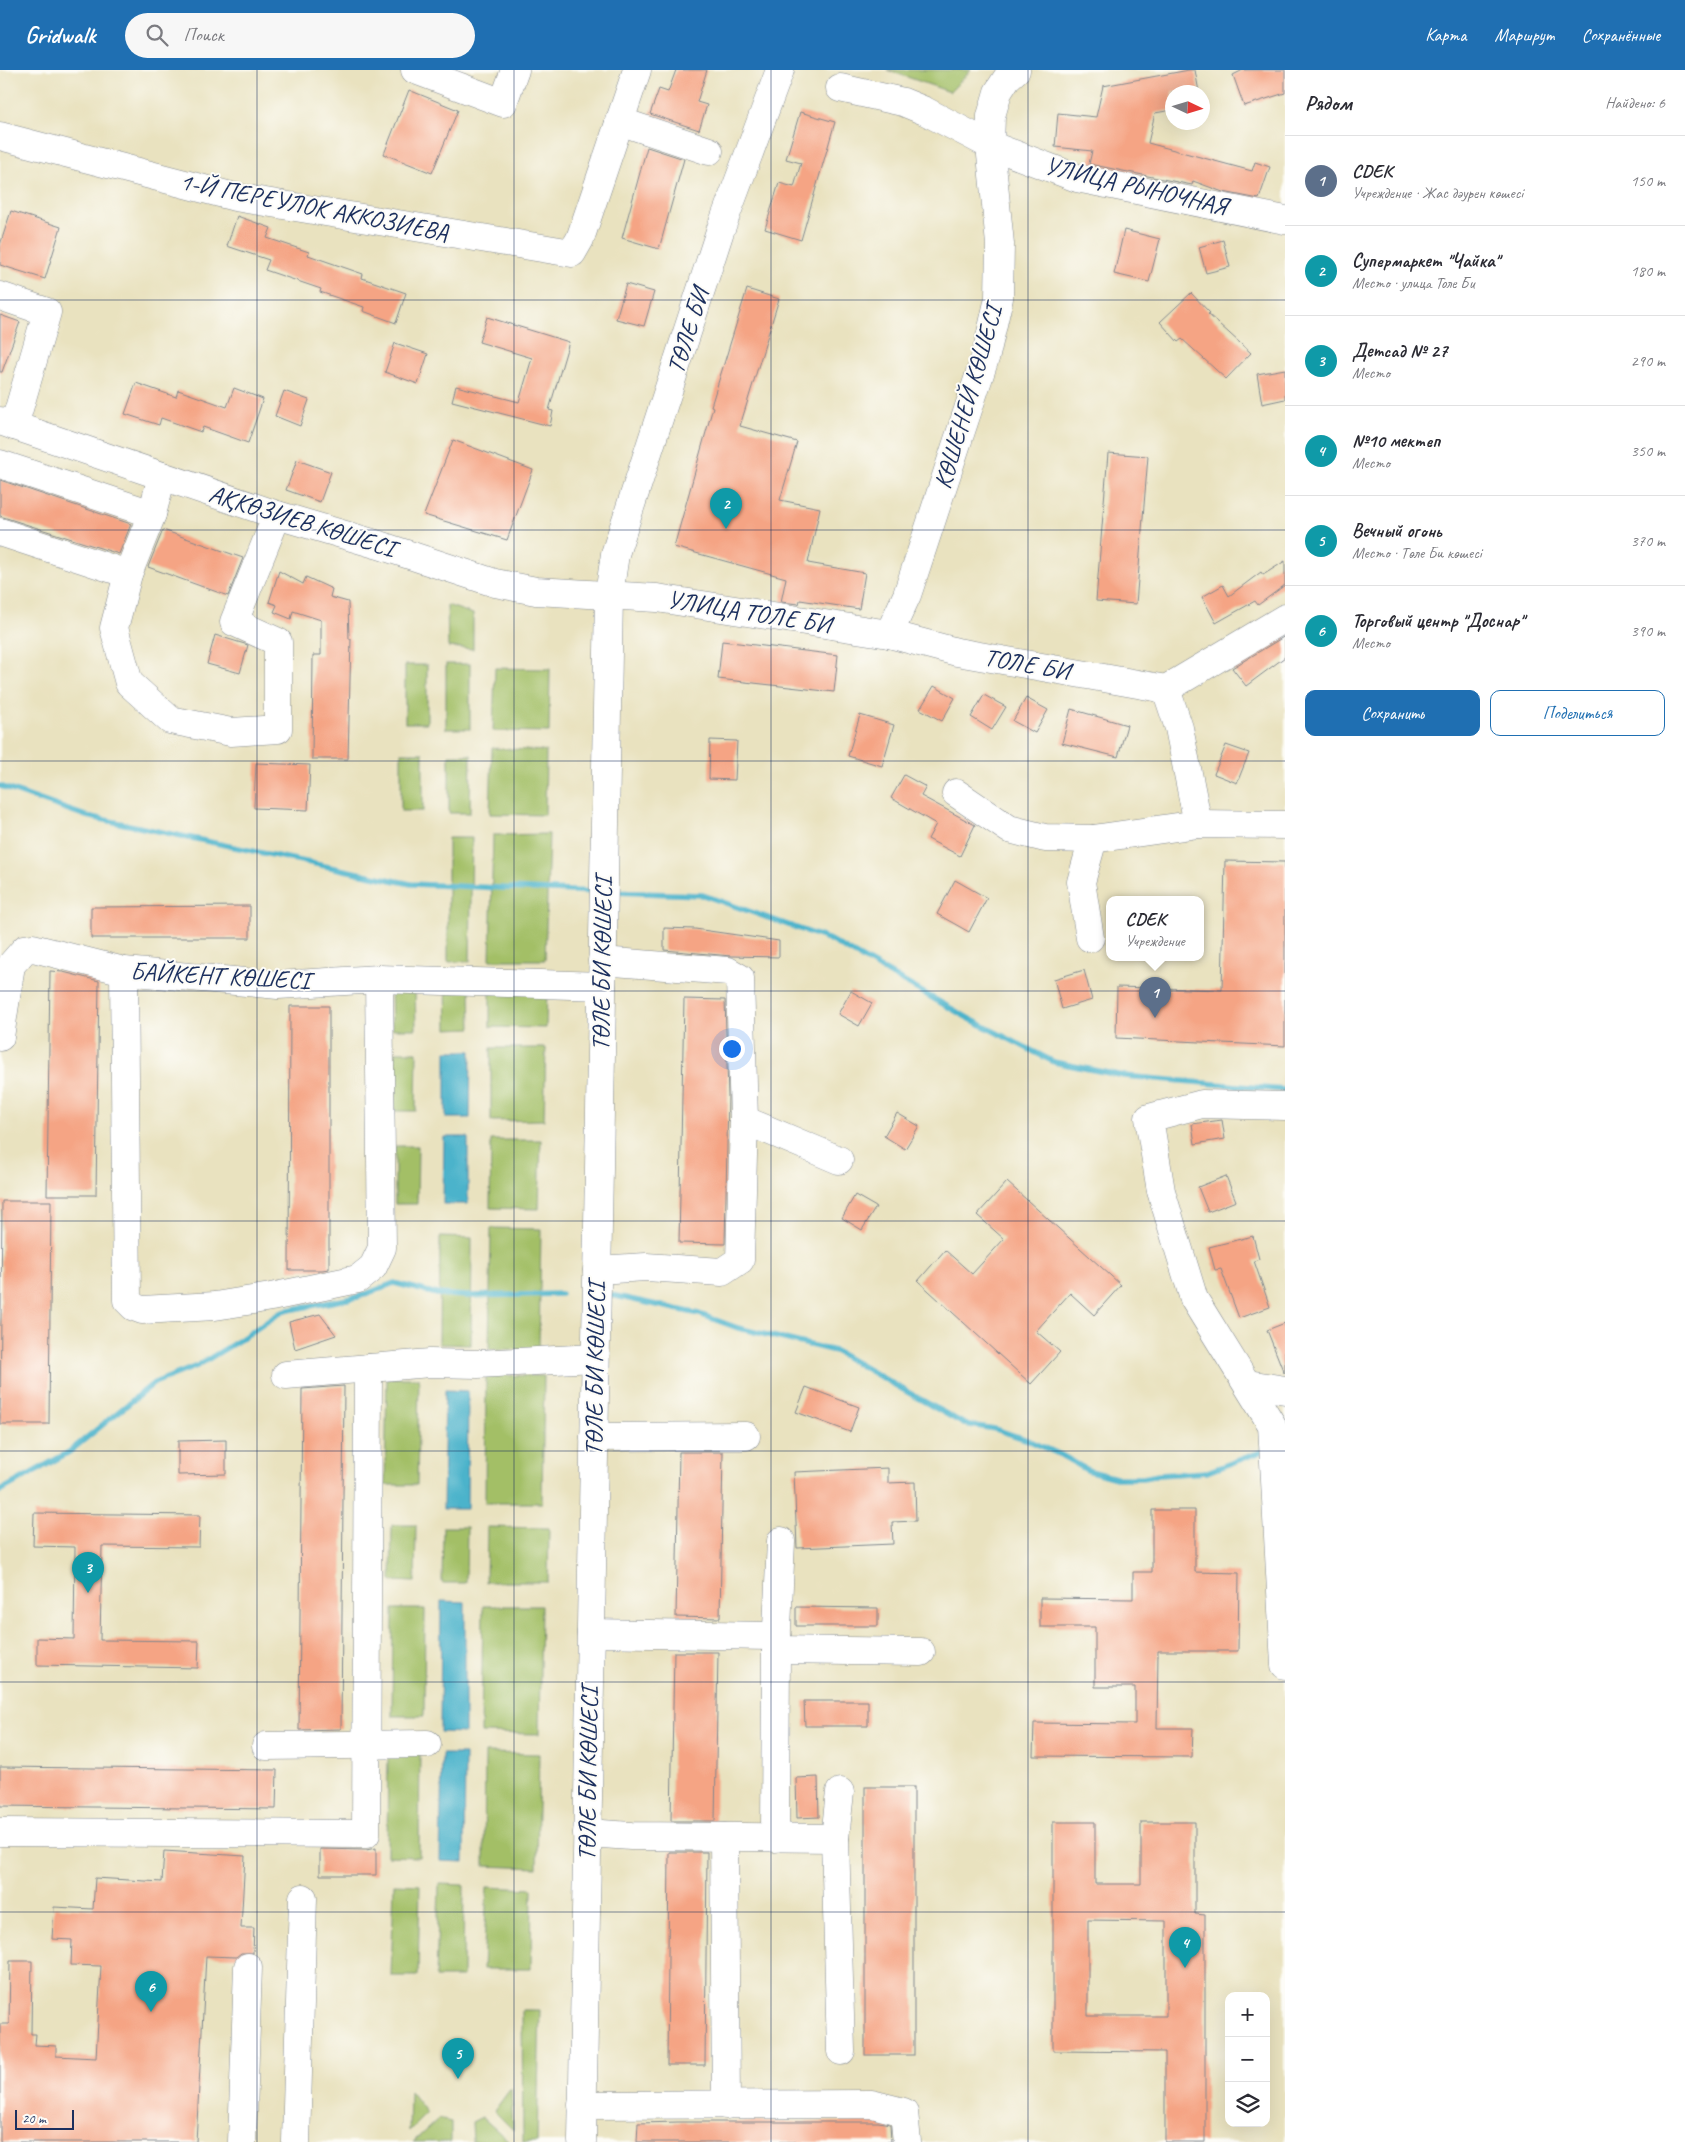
<!DOCTYPE html>
<html lang="ru">
<head>
<meta charset="utf-8">
<style>
	:root { --surface:#fff; --page:#f7f7f7; --text:#2b2b33; --muted:#7c7c81; --line:#e1e1e2; --accent:#1f6fb2 }
	body { margin:0; font-family:Caveat,sans-serif; background:var(--page); color:var(--text) }
	.controls { position:absolute; right:15px; bottom:15px; display:grid; overflow:hidden; border-radius:10px; box-shadow:0 5px 20px #0002 }
	.controls button { width:45px; height:45px; display:grid; place-items:center; padding:0; border:0; border-bottom:1px solid var(--line); background:var(--surface); color:var(--text); font:25px sans-serif }
	.compass { position:absolute; left:1165px; top:15px; width:45px; height:45px; border-radius:50%; background:var(--surface); box-shadow:0 5px 20px #0002; rotate:94deg }
	.scale { position:absolute; left:15px; bottom:12px; width:59px; box-sizing:border-box; padding-left:5px; border:2px solid #1b2f5e; border-top:0; font-size:14px; line-height:18px; white-space:nowrap; color:#1b2f5e; -webkit-text-stroke:4px #fdfcf7; paint-order:stroke }
	.you { position:absolute; left:731px; top:978px; width:18px; height:18px; margin:-12px; border:4px solid #fff; border-radius:50%; background:#1a73e8; box-shadow:0 0 0 8px #1a73e833 }
	.badge { display:grid; place-items:center; width:32px; height:32px; border-radius:50%; background:var(--accent); color:#fff; font-size:16px; font-weight:700 }
	.pin { position:absolute; translate:-50% -41px; filter:drop-shadow(0 1px 2px #0008) }
	.pin::after { content:''; position:absolute; top:26px; width:18px; height:15px; background:inherit; clip-path:polygon(0 0,100% 0,50% 100%) }
	.popup { position:absolute; left:1106px; top:826px; width:98px; height:65px; box-sizing:border-box; display:grid; place-content:center; border-radius:10px; background:var(--surface); filter:drop-shadow(0 1px 4px #0005); font-size:16px; white-space:nowrap; color:var(--muted) }
	.popup b { font-size:19px; color:var(--text) }
	.popup::after { content:''; position:absolute; left:50%; top:100%; margin-left:-10px; border:10px solid transparent; border-top-color:var(--surface) }
	.list { margin:0; padding:0; list-style:none }
	h2 { display:flex; justify-content:space-between; align-items:center; height:65px; margin:0; padding:0 20px; font-size:21px }
	h2 small { font-size:16px; font-weight:400; color:var(--muted) }
	.list li { display:grid; grid-template-columns:32px 1fr auto; gap:15px; align-items:center; box-sizing:border-box; height:90px; padding:0 20px; border-top:1px solid var(--line) }
	.list b { display:block; font-size:19px; white-space:nowrap }
	.list p { margin:0; font-size:16px; white-space:nowrap; color:var(--muted) }
	.list em { font-size:16px; font-style:normal; color:var(--muted) }
	.actions { display:flex; gap:10px; padding:15px 20px }
	.actions a { flex:1; padding:11px 0; border:1px solid var(--accent); border-radius:10px; text-align:center; font-size:18px; color:var(--accent) }
	.actions .main { background:var(--accent); color:#fff }
	.icon { flex:none; width:28px; height:28px; fill:none; stroke:currentColor; stroke-width:2; stroke-linecap:round; stroke-linejoin:round }
	.map { position:relative; flex:none; width:1285px; height:2072px; overflow:hidden }
	header { display:flex; align-items:center; gap:30px; box-sizing:border-box; height:70px; padding:0 25px; background:var(--accent); color:#fff }
	header strong { font-size:24px }
	nav { display:flex; gap:28px; margin-inline-start:auto; font-size:18px }
	.search { width:350px; height:45px; background:var(--page); display:flex; align-items:center; gap:12px; box-sizing:border-box; padding:0 18px; border-radius:28px; color:var(--muted); font-size:19px }
	main { display:flex }
	aside { flex:1; background:var(--surface) }
	.map>svg:first-child { display:block }
	.green { fill:#a3bf66; stroke:#5f7762 }
	.water { fill:#4cb3cb; stroke:#347194 }
	.lines { fill:none; stroke-linecap:round; stroke-linejoin:round }
	.stream { stroke:#4cb3cb; stroke-width:5.5 }
	.building { fill:#f5a484; fill-rule:evenodd }
	.minor-casing { stroke:#82888e; stroke-width:29 }
	.major-casing { stroke:#82888e; stroke-width:29 }
	.minor { stroke:#fff; stroke-width:28 }
	.major { stroke:#fff; stroke-width:28 }
	.grid { fill:none; stroke:#1b2f5e; stroke-width:1; stroke-opacity:0.55 }
	.labels { text-anchor:middle; dominant-baseline:central; stroke-width:4; stroke-linejoin:round; paint-order:stroke }
	.street-label { font-size:25px; fill:#1b2f5e; stroke:#fdfcf7 }
</style>
</head>
<body>
<header>
<strong>Gridwalk</strong>
<div class="search"><svg class="icon" aria-label="search" viewBox="0 0 24 24"><circle cx="10" cy="10" r="6"/><path d="M15 15l6 6"/></svg>Поиск</div>
<nav><a>Карта</a><a>Маршрут</a><a>Сохранённые</a></nav>
</header>
<main>
<div class="map">
<svg width="1285" height="2072" viewBox="0 0 1285 2072">
	<rect width="100%" height="100%" fill="#fdfcf7"/>
	<filter id="ink" filterUnits="userSpaceOnUse"><feTurbulence type="fractalNoise" baseFrequency=".02" numOctaves="2"/><feDisplacementMap in="SourceGraphic" scale="10" xChannelSelector="R" yChannelSelector="G"/><feConvolveMatrix kernelMatrix="1 2 1 2 8 2 1 2 1" color-interpolation-filters="sRGB"/></filter>
	<filter id="wash" filterUnits="userSpaceOnUse"><feTurbulence type="fractalNoise" baseFrequency=".0096" numOctaves="4" result="noise"/><feDisplacementMap in="SourceGraphic" scale="20" xChannelSelector="R" yChannelSelector="G"/><feGaussianBlur stdDeviation="1.12" result="paint"/><feColorMatrix in="noise" values="0 0 0 0 0 0 0 0 0 0 0 0 0 0 0 0 0 1.4 0 .05"/><feComposite in="paint" operator="in"/></filter>
	<g filter="url(#wash)">
		<rect width="100%" height="100%" fill="#e9e2bf"/>
		<g class="green">
			<path d="M887 0H971L950 22Z"/>
			<path d="M447 535 473 544V579L448 577Z"/>
			<rect x="446" y="594" width="24" height="65"/>
			<rect x="405" y="595" width="22" height="58"/>
			<path d="M495 598 550 599 549 662 493 661Z"/>
			<path d="M492 678 546 681 545 745 490 744Z"/>
			<rect x="401" y="683" width="22" height="58"/>
			<path d="M449 685H471L470 743H449Z"/>
			<path d="M549 764 545 890H490L493 765Z"/>
			<path d="M448 768H472L470 891 448 892Z"/>
			<path d="M415 916 416 959H392L391 917Z"/>
			<path d="M446 916H470L471 958 447 959Z"/>
			<path d="M490 918H547L546 958 490 957Z"/>
			<path d="M491 978H546L544 1050 491 1051Z"/>
			<path d="M395 982H417L416 1041H394Z"/>
			<path d="M491 1070H541L539 1139 490 1138Z"/>
			<path d="M395 1076H418L417 1134H395Z"/>
			<path d="M491 1158 541 1159 539 1280 489 1279Z"/>
			<path d="M440 1167 472 1168 471 1275 439 1274Z"/>
			<path d="M486 1305 544 1306 542 1433H485Z"/>
			<path d="M387 1308H419L417 1415H385Z"/>
			<path d="M392 1455H416L415 1512 391 1511Z"/>
			<path d="M443 1457H467L466 1513H442Z"/>
			<path d="M487 1457 549 1458 548 1512H486Z"/>
			<path d="M483 1536H541L539 1664 481 1663Z"/>
			<path d="M393 1539H425L424 1646H392Z"/>
			<path d="M388 1679H420L419 1787 387 1786Z"/>
			<path d="M485 1683 539 1684 537 1798 484 1796Z"/>
			<path d="M394 1814 420 1815 418 1906H391Z"/>
			<path d="M439 1814 464 1815 463 1907H436Z"/>
			<path d="M487 1817 532 1819 531 1899H483Z"/>
			<path d="M522 1940H540L537 2072H523Z"/>
			<path d="M511 2018 513 2060 494 2041Z"/>
			<path d="M410 2021 427 2043 409 2061Z"/>
			<path d="M482 2047 510 2072H473L472 2052Z"/>
			<path d="M438 2049 451 2052V2072H413Z"/>
		</g>
		<g class="water">
			<path d="M446 981H471L470 1048H446Z"/>
			<path d="M444 1067H468V1134H443Z"/>
			<path d="M445 1320 468 1321 467 1439H443Z"/>
			<path d="M441 1531 465 1532V1663L440 1662Z"/>
			<path d="M442 1684H465L464 1792 440 1791Z"/>
		</g>
		<g class="lines">
			<g class="stream">
				<path d="M0 716 86 746 411 814 596 822"/>
				<path d="M610 822 703 825 828 869 968 948 1054 992 1124 1006 1285 1020"/>
				<path d="M611 1225 699 1244 738 1258 835 1281 964 1354 995 1359 1028 1370 1061 1385 1087 1400 1116 1408H1143L1158 1405 1207 1402 1266 1380"/>
				<path d="M0 1421 69 1382 154 1313 197 1296 238 1271 283 1241 358 1227 394 1213 437 1224 466 1226 561 1224"/>
			</g>
		</g>
		<g id="blocks">
			<g class="building">
				<path d="M676 0H707L697 32 707 35 699 60 650 44 659 19 668 22Z"/>
				<path d="M1189 0H1195L1199 22H1172V40L1155 43 1148 73 1252 101 1255 92 1270 97 1259 129 1223 122 1193 111 1192 115 1089 94 1092 81 1055 77 1058 43 1096 47 1103 16Z"/>
				<path d="M1243 0H1285V23L1244 36 1233 5Z"/>
				<path d="M409 20 458 40 432 103 384 84Z"/>
				<path d="M800 42 835 52 801 170 765 159 779 113 794 117 801 93 786 89Z"/>
				<path d="M647 77 684 89 659 179 622 168Z"/>
				<path d="M11 141 61 157 45 209 0 195V175Z"/>
				<path d="M237 146 271 158 267 168 309 182 308 185 363 204 362 208 406 223 396 253 363 241 364 237 320 222 321 219 265 200 269 190 227 176Z"/>
				<path d="M1124 160 1160 169 1149 212 1114 204Z"/>
				<path d="M1223 170 1230 197 1206 203 1199 177Z"/>
				<path d="M626 214 654 222 644 256 616 249Z"/>
				<path d="M747 219 779 229 740 356 797 372 780 430 820 438 808 493 865 503 859 539 800 530 799 534 781 532 786 508 674 477 713 337 711 336Z"/>
				<path d="M1191 223 1210 243 1208 244 1251 283 1226 309 1182 269 1178 272 1160 252Z"/>
				<path d="M0 245 20 252 2 302H0Z"/>
				<path d="M487 247 569 272 549 340 553 341 550 356 452 331 456 316 519 332 532 288 479 272Z"/>
				<path d="M395 273 428 284 418 314 385 302Z"/>
				<path d="M1285 299V329L1262 334 1257 304Z"/>
				<path d="M136 313 176 327 178 320 227 337 234 318 263 329 248 373 203 357 201 362 161 348 159 355 125 344Z"/>
				<path d="M284 321 309 330 300 356 275 346Z"/>
				<path d="M453 370 533 400 507 470 424 445Z"/>
				<path d="M1108 383 1148 386 1136 534 1096 531Z"/>
				<path d="M297 390 331 402 320 432 286 420Z"/>
				<path d="M0 410 131 454 119 484 0 446Z"/>
				<path d="M163 460 243 488 228 526 148 497Z"/>
				<path d="M1285 491V515L1258 535 1255 531 1216 553 1202 527 1223 515 1229 526 1261 502 1263 505Z"/>
				<path d="M279 501 303 514 306 507 332 519 330 527 348 532 349 569H351L348 689H312L313 585H321V550L293 541 291 549 274 542 277 535 269 532Z"/>
				<path d="M215 565 248 575 240 603 207 594Z"/>
				<path d="M1285 566V587L1246 616 1232 598Z"/>
				<path d="M722 571 838 585 834 622 718 609Z"/>
				<path d="M934 616 955 628 942 651 920 639Z"/>
				<path d="M984 625 1006 637 992 660 971 647Z"/>
				<path d="M1026 628 1048 640 1035 663 1013 651Z"/>
				<path d="M1071 639 1127 655 1118 687 1062 673Z"/>
				<path d="M860 645 894 655 882 696 848 686Z"/>
				<path d="M710 670 737 671 735 710 709 709Z"/>
				<path d="M1226 675 1249 683 1237 713 1214 704Z"/>
				<path d="M256 693 310 695 308 740 254 738Z"/>
				<path d="M904 705 926 717 921 726 975 755 960 786 928 769 936 754 891 728Z"/>
				<path d="M1225 791 1285 792V976L1116 968 1117 917 1222 920Z"/>
				<path d="M955 810 987 828 969 862 937 844Z"/>
				<path d="M250 836V868H91V837Z"/>
				<path d="M664 858 695 859 779 871V887L731 886 664 880Z"/>
				<path d="M1084 900 1092 930 1062 939 1054 909Z"/>
				<path d="M50 901 63 902 99 911 96 1125H47Z"/>
				<path d="M851 921 872 933 859 956 838 944Z"/>
				<path d="M684 929 725 930 728 1026 725 1174 679 1173Z"/>
				<path d="M290 936H329V1199L322 1200H289Z"/>
				<path d="M897 1043 919 1056 905 1079 884 1066Z"/>
				<path d="M1222 1050 1225 1069 1195 1074 1192 1054Z"/>
				<path d="M1226 1106 1236 1131 1208 1142 1198 1117Z"/>
				<path d="M1007 1112 1121 1215 1094 1245 1070 1223 1036 1261 1060 1282 1031 1314 918 1211 945 1180 972 1204 1004 1169 977 1145Z"/>
				<path d="M855 1125 876 1137 862 1160 842 1148Z"/>
				<path d="M2 1131H51L49 1354H0Z"/>
				<path d="M1253 1166 1259 1189 1254 1191 1270 1237 1239 1248 1221 1199 1215 1200 1209 1177Z"/>
				<path d="M320 1244 336 1265 295 1279 289 1252Z"/>
				<path d="M1285 1253V1302L1284 1303 1267 1260Z"/>
				<path d="M344 1316 341 1659 299 1660 302 1319Z"/>
				<path d="M806 1317 859 1337 850 1362 796 1342Z"/>
				<path d="M226 1370V1404L178 1405V1371Z"/>
				<path d="M679 1382H723L720 1548 676 1547Z"/>
				<path d="M888 1398V1413L915 1412 916 1451 892 1452 893 1474 797 1478 794 1402Z"/>
				<path d="M1152 1440H1195V1502L1239 1503 1238 1581H1158L1157 1658H1193L1192 1687 1033 1686 1034 1653 1135 1654V1617H1095V1557H1040V1528L1133 1529V1502H1152Z"/>
				<path d="M34 1443 200 1445 199 1477 102 1476 100 1570 199 1571 198 1598 37 1595V1568L74 1569 75 1477 33 1476Z"/>
				<path d="M796 1537 878 1538V1556H796Z"/>
				<path d="M674 1582H718L715 1751H671Z"/>
				<path d="M804 1631H868V1656H805Z"/>
				<path d="M0 1697 277 1700 276 1739 0 1736Z"/>
				<path d="M818 1707 819 1747 797 1748 796 1708Z"/>
				<rect x="865" y="1717" width="49" height="268"/>
				<path d="M1053 1752H1095V1814H1141V1752H1195V1844L1205 1845V2072H1165V1982L1053 1981ZM1088 1850 1166 1851V1946H1088Z"/>
				<path d="M376 1778V1805H320V1779L366 1780Z"/>
				<path d="M164 1781 245 1786 241 1858H254L253 1883H241L236 1887 206 1886 196 2072H0V1954H9L10 1891H32L31 1964H36L35 1975 56 1976V1986L96 1988 101 1896 71 1895 72 1870 52 1869 54 1837 93 1839 95 1808 162 1812Z"/>
				<path d="M669 1782H707L705 1995H667Z"/>
				<path d="M678 2052H878L890 2054 891 2072H637L638 2053Z"/>
			</g>
		</g>
	</g>
	<g filter="url(#ink)">
		<use href="#blocks" fill-opacity="0" stroke="#82888e" stroke-width="1"/>
		<g class="lines">
			<defs>
				<g id="minor">
					<path d="M415 0 503 33 515 0"/>
					<path d="M840 18 903 32 925 41 990 75 1077 108 1285 150"/>
					<path d="M619 51 709 81"/>
					<path d="M0 66 235 127 572 183 580 169 637 0"/>
					<path d="M0 226 47 242 14 356"/>
					<path d="M0 394 152 444"/>
					<path d="M162 406 152 444 128 504 114 558 129 613 170 650 231 662 278 659V572L234 552 277 445"/>
					<path d="M0 462 128 504"/>
					<path d="M609 525 615 484 720 161 780 0"/>
					<path d="M889 564 957 582 1166 619"/>
					<path d="M1166 619 1179 658 1198 754"/>
					<path d="M1166 619 1285 548"/>
					<path d="M956 723 1009 759 1045 768 1093 769"/>
					<path d="M1090 868 1081 812 1093 769 1198 754 1285 755"/>
					<path d="M124 901 127 1230 134 1237 142 1240 215 1236 271 1227 358 1209 373 1197 382 1178 379 909"/>
					<path d="M0 967 11 895 25 879 33 878 124 901 278 915 379 909 602 916"/>
					<path d="M1285 1036 1202 1034 1149 1048 1161 1121 1194 1229 1272 1355 1285 1595"/>
					<path d="M744 1050 839 1090"/>
					<path d="M597 1200 646 1197 722 1202 740 1190 744 1050 740 908 728 901 602 891"/>
					<path d="M286 1305 430 1293 478 1294 595 1288"/>
					<path d="M1248 1314 1285 1320"/>
					<path d="M594 1367 746 1366"/>
					<path d="M591 1563 777 1566"/>
					<path d="M776 1580 921 1582"/>
					<path d="M266 1676 427 1674"/>
					<path d="M840 1722 835 1768 841 1981"/>
					<path d="M0 1762 366 1764 368 1298"/>
					<path d="M587 1763 631 1766 835 1768"/>
					<path d="M724 1767 726 2035"/>
					<path d="M775 1768 776 1580 781 1471"/>
					<path d="M582 2035 872 2034 904 2042 907 2072"/>
					<path d="M242 2072 248 1897"/>
					<path d="M296 2072 303 1828"/>
				</g>
				<g id="major">
					<path d="M0 351 277 445 379 475 495 513 536 521 657 528 889 564 907 525 986 285 999 228 1000 174 990 75 991 46 998 22 1007 8 1016 0"/>
					<path d="M582 2072 609 525"/>
				</g>
			</defs>
			<use href="#minor" class="minor-casing"/>
			<use href="#major" class="major-casing"/>
			<use href="#minor" class="minor"/>
			<use href="#major" class="major"/>
		</g>
	</g>
	<path class="grid" d="M257 0V2072M514 0V2072M771 0V2072M1028 0V2072M0 230H1285M0 460H1285M0 691H1285M0 921H1285M0 1151H1285M0 1381H1285M0 1612H1285M0 1842H1285"/>
	<g class="labels">
		<g class="street-label">
			<text transform="translate(1136 116) rotate(13)">УЛИЦА РЫНОЧНАЯ</text>
			<text transform="translate(314 137) rotate(11)">1-Й ПЕРЕУЛОК АККОЗИЕВА</text>
			<text transform="translate(688 261) rotate(-72)">ТӨЛЕ БИ</text>
			<text transform="translate(968 327) rotate(-74)">КӨШЕНЕЙ КӨШЕСІ</text>
			<text transform="translate(302 451) rotate(17)">АҚКӨЗИЕВ КӨШЕСІ</text>
			<text transform="translate(749 542) rotate(9)">УЛИЦА ТОЛЕ БИ</text>
			<text transform="translate(1027 594) rotate(10)">ТОЛЕ БИ</text>
			<text transform="translate(602 894) rotate(-89)">ТӨЛЕ БИ КӨШЕСІ</text>
			<text transform="translate(220 906) rotate(3)">БАЙКЕНТ КӨШЕСІ</text>
			<text transform="translate(595 1299) rotate(-89)">ТӨЛЕ БИ КӨШЕСІ</text>
			<text transform="translate(588 1704) rotate(-89)">ТӨЛЕ БИ КӨШЕСІ</text>
		</g>
	</g>
</svg>
<div class="controls">
<button>+</button>
<button>−</button>
<button><svg class="icon" aria-label="layers" viewBox="0 0 24 24"><path d="M12 4l9 5-9 5-9-5zM3 14l9 5 9-5"/></svg></button>
</div>
<svg class="compass" viewBox="-18 -18 36 36"><path d="M0-13l5 13h-10z" fill="#e53935"/><path d="M0 13l5-13h-10z" fill="#7c7c81"/></svg>
<div class="scale">20 m</div>
<div class="you"></div>
<div class="pin badge" style="left:1155px;top:948px;background:#5c6f8a">1</div>
<div class="popup"><b>CDEK</b>Учреждение</div>
<div class="pin badge" style="left:726px;top:459px;background:#0f9aa8">2</div>
<div class="pin badge" style="left:88px;top:1523px;background:#0f9aa8">3</div>
<div class="pin badge" style="left:1185px;top:1898px;background:#0f9aa8">4</div>
<div class="pin badge" style="left:458px;top:2009px;background:#0f9aa8">5</div>
<div class="pin badge" style="left:151px;top:1942px;background:#0f9aa8">6</div>
</div>
<aside>
<h2>Рядом<small>Найдено: 6</small></h2>
<ul class="list">
<li><span class="badge" style="background:#5c6f8a">1</span><div><b>CDEK</b><p>Учреждение · Жас дәурен көшесі</p></div><em>150 m</em></li>
<li><span class="badge" style="background:#0f9aa8">2</span><div><b>Супермаркет &quot;Чайка&quot;</b><p>Место · улица Толе Би</p></div><em>180 m</em></li>
<li><span class="badge" style="background:#0f9aa8">3</span><div><b>Детсад № 27</b><p>Место</p></div><em>290 m</em></li>
<li><span class="badge" style="background:#0f9aa8">4</span><div><b>№10 мектеп</b><p>Место</p></div><em>350 m</em></li>
<li><span class="badge" style="background:#0f9aa8">5</span><div><b>Вечный огонь</b><p>Место · Төле Би көшесі</p></div><em>370 m</em></li>
<li><span class="badge" style="background:#0f9aa8">6</span><div><b>Торговый центр &quot;Доснар&quot;</b><p>Место</p></div><em>390 m</em></li>
</ul>
<div class="actions"><a class="main">Сохранить</a><a>Поделиться</a></div>
</aside>
</main>
</body>
</html>
